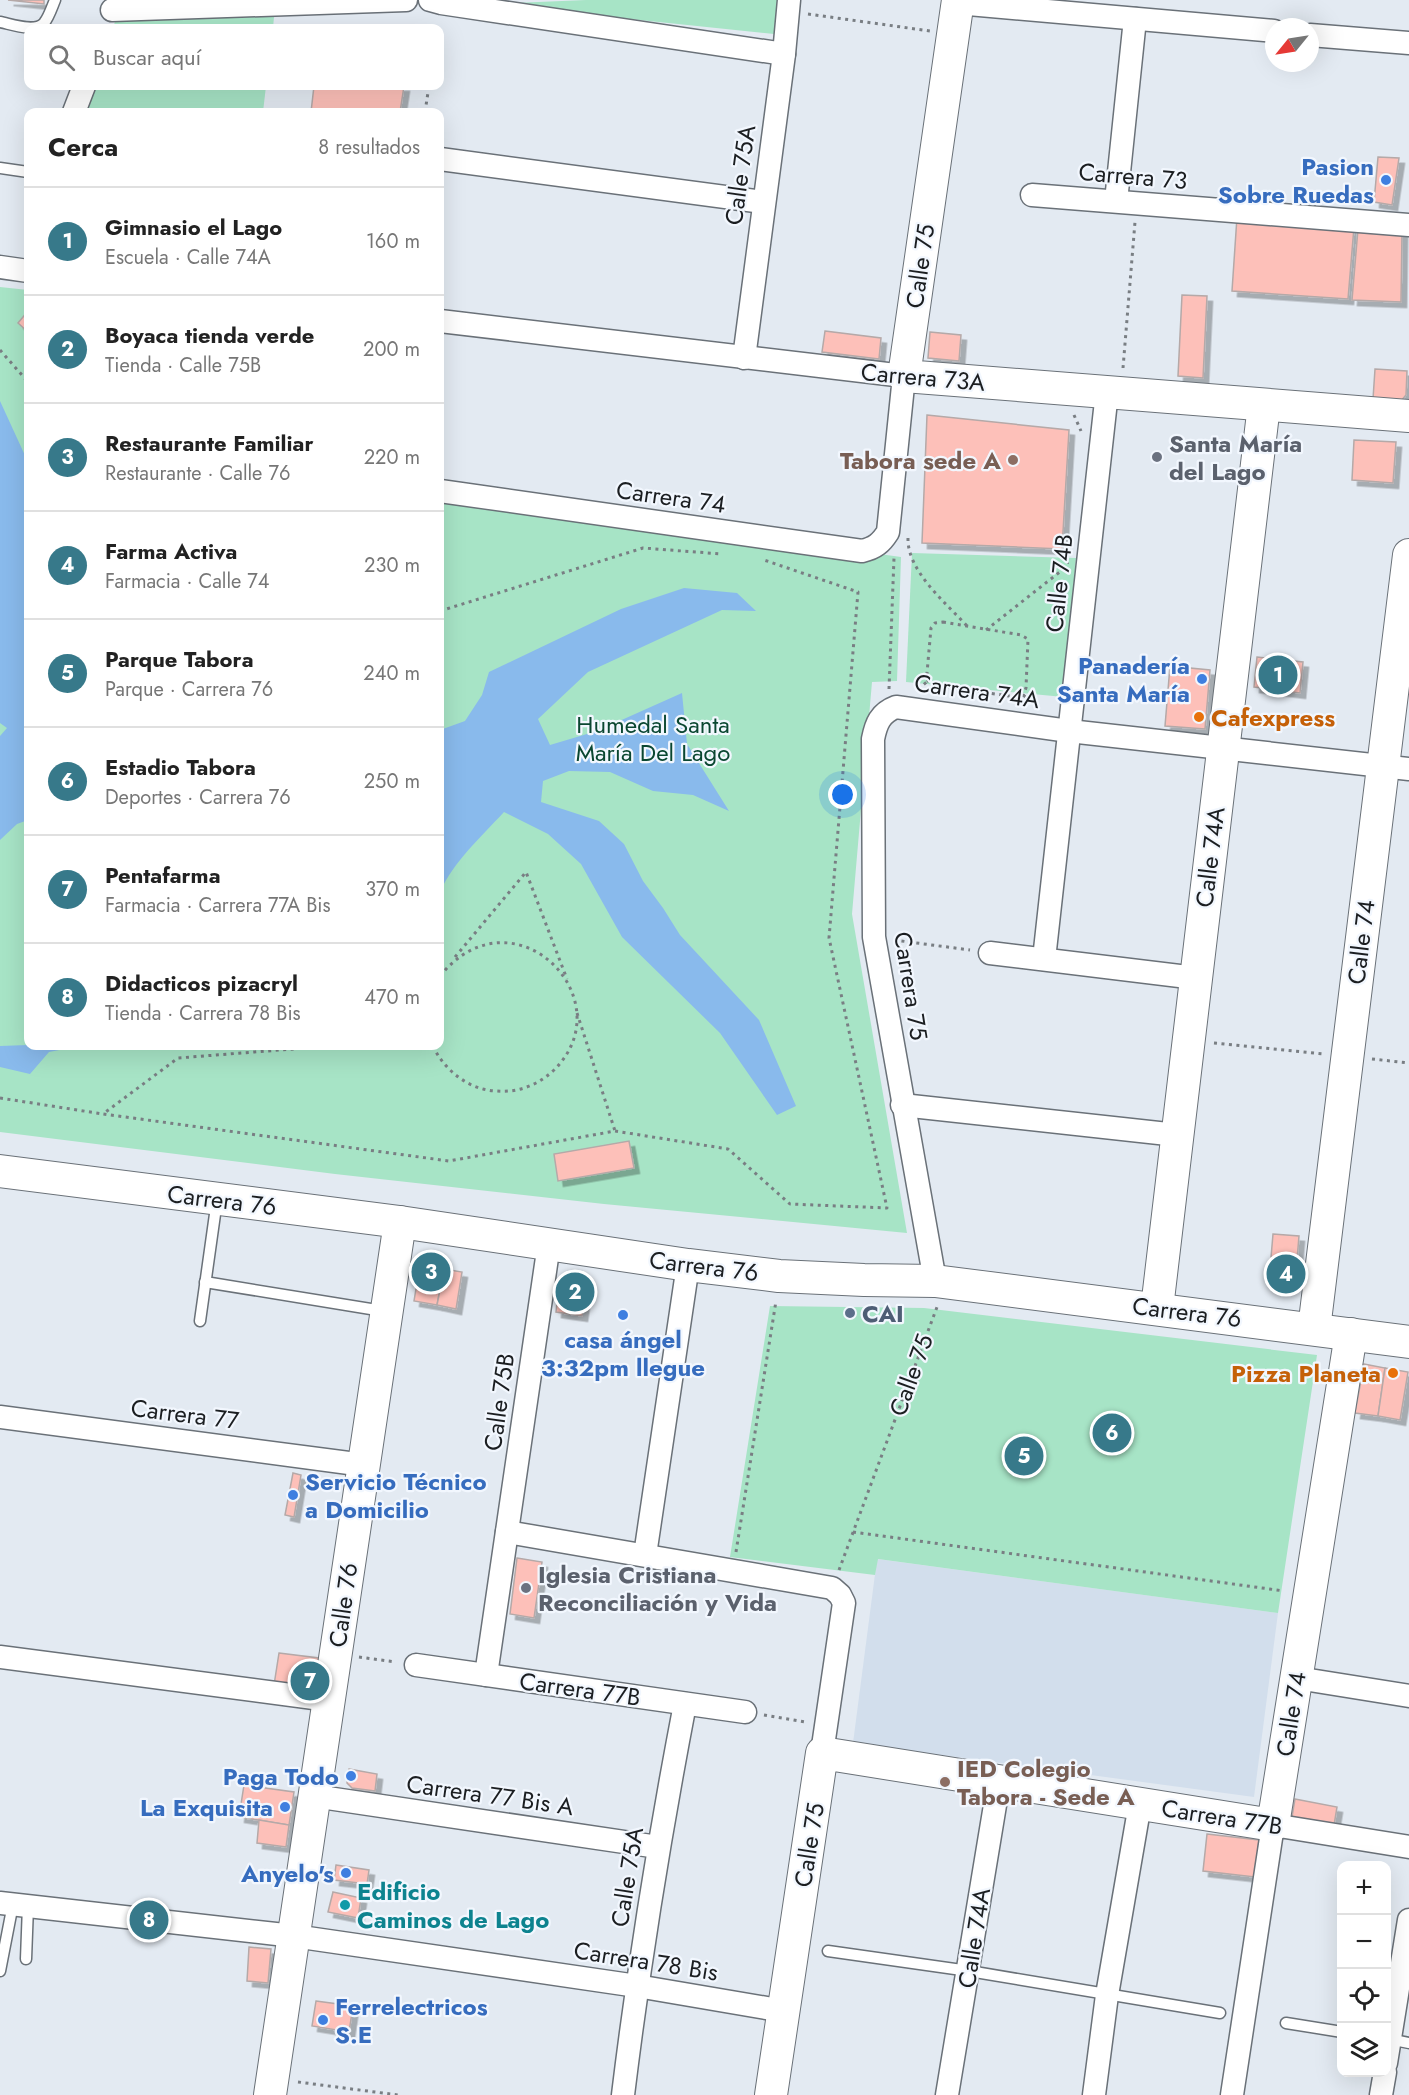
<!DOCTYPE html>
<html lang="es">
<head>
<meta charset="utf-8">
<style>
	:root { --surface:#fff; --page:#f6f6f6; --text:#222; --muted:#767676; --line:#e0e0e0; --accent:#37798a }
	body { margin:0; font-family:Jost,sans-serif; background:var(--page); color:var(--text) }
	.controls { position:absolute; right:18px; bottom:18px; display:grid; overflow:hidden; border-radius:12px; box-shadow:0 6px 24px #0002 }
	.controls button { width:54px; height:54px; display:grid; place-items:center; padding:0; border:0; border-bottom:2px solid var(--line); background:var(--surface); color:var(--text); font:30px sans-serif }
	.compass { position:absolute; left:1265px; top:18px; width:54px; height:54px; border-radius:50%; background:var(--surface); box-shadow:0 6px 24px #0002; rotate:240deg }
	.you { position:absolute; left:843px; top:795px; width:21px; height:21px; margin:-15px; border:4px solid #fff; border-radius:50%; background:#1a73e8; box-shadow:0 0 0 9px #1a73e833 }
	.badge { display:grid; place-items:center; width:39px; height:39px; border-radius:50%; background:var(--accent); color:#fff; font-size:20px; font-weight:700 }
	.pin { position:absolute; translate:-50% -50%; border:3px solid #fff; box-shadow:0 2px 6px #0006 }
	.list { margin:0; padding:0; list-style:none }
	h2 { display:flex; justify-content:space-between; align-items:center; height:78px; margin:0; padding:0 24px; font-size:26px }
	h2 small { font-size:20px; font-weight:400; color:var(--muted) }
	.list li { display:grid; grid-template-columns:39px 1fr auto; gap:18px; align-items:center; box-sizing:border-box; height:108px; padding:0 24px; border-top:2px solid var(--line) }
	.list b { display:block; font-size:22px; white-space:nowrap }
	.list p { margin:0; font-size:20px; white-space:nowrap; color:var(--muted) }
	.list em { font-size:20px; font-style:normal; color:var(--muted) }
	.icon { flex:none; width:33px; height:33px; fill:none; stroke:currentColor; stroke-width:2; stroke-linecap:round; stroke-linejoin:round }
	.map { position:relative; flex:none; width:1409px; height:2095px; overflow:hidden }
	.search { position:absolute; background:var(--surface); box-shadow:0 6px 24px #0002; left:24px; top:24px; width:420px; height:66px; display:flex; align-items:center; gap:15px; box-sizing:border-box; padding:0 21px; border-radius:12px; color:var(--muted); font-size:22px }
	.panel { position:absolute; background:var(--surface); box-shadow:0 6px 24px #0002; left:24px; top:108px; width:420px; height:942px; border-radius:12px }
	.map>svg:first-child { display:block }
	.built { fill:#d2deec }
	.green { fill:#a7e4c6 }
	.water { fill:#89baec }
	.building { fill:#fdc0b9; stroke:#b5a9a8; stroke-width:1.5; filter:url(#shadow) }
	.lines { fill:none; stroke-linecap:round; stroke-linejoin:round }
	.lane-casing { stroke:#6a7178; stroke-width:13 }
	.street-casing { stroke:#6a7178; stroke-width:25 }
	.secondary-casing { stroke:#6a7178; stroke-width:34 }
	.path { stroke:#797e83; stroke-width:3; stroke-dasharray:3 4.5; stroke-linecap:butt }
	.lane { stroke:#fff; stroke-width:10 }
	.street { stroke:#fff; stroke-width:22 }
	.secondary { stroke:#fff; stroke-width:32 }
	.shop-dot { fill:#3f7fe0; stroke:#f2f7fe; stroke-width:2 }
	.worship-dot { fill:#6b7280; stroke:#f2f7fe; stroke-width:2 }
	.education-dot { fill:#8d6e63; stroke:#f2f7fe; stroke-width:2 }
	.food-dot { fill:#e8710a; stroke:#f2f7fe; stroke-width:2 }
	.service-dot { fill:#5c6f8a; stroke:#f2f7fe; stroke-width:2 }
	.culture-dot { fill:#0f9aa8; stroke:#f2f7fe; stroke-width:2 }
	.labels { text-anchor:middle; dominant-baseline:central; stroke-width:4.5; stroke-linejoin:round; paint-order:stroke }
	.shop-label { font-size:24px; font-weight:bold; fill:#366cbe; stroke:#f2f7fe; text-anchor:end }
	.street-label { font-size:24px; fill:#1b1e21; stroke:#f2f7fe }
	.worship-label { font-size:24px; font-weight:bold; fill:#5b616d; stroke:#f2f7fe; text-anchor:start }
	.education-label { font-size:24px; font-weight:bold; fill:#785e54; stroke:#f2f7fe; text-anchor:end }
	.food-label { font-size:24px; font-weight:bold; fill:#c56008; stroke:#f2f7fe; text-anchor:start }
	.park-label { font-size:24px; fill:#0a4731; stroke:#f2f7fe }
	.service-label { font-size:24px; font-weight:bold; fill:#4e5e75; stroke:#f2f7fe; text-anchor:start }
	.culture-label { font-size:24px; font-weight:bold; fill:#0d838f; stroke:#f2f7fe; text-anchor:start }
</style>
</head>
<body>
<div class="map">
<svg width="1409" height="2095" viewBox="0 0 1409 2095">
	<defs>
		<filter id="shadow"><feDropShadow dx="5.5" dy="5.5" stdDeviation="0" flood-color="#0004"/></filter>
	</defs>
	<rect width="100%" height="100%" fill="#e3eaf2"/>
	<path class="built" d="M877 1559 1278 1613 1254 1797 853 1743Z"/>
	<g class="green">
		<path d="M586 0H781L774 34 487 4Z"/>
		<path d="M117 15 274 17 273 28H113Z"/>
		<path d="M93 86H266L263 112H129L85 108Z"/>
		<path d="M0 287 28 290V1046H440V493L901 557 897 681 872 682 852 914 907 1233 604 1204 335 1174 0 1132Z"/>
		<path d="M912 553 1076 558 1064 697 906 682Z"/>
		<path d="M770 1306 924 1308 1317 1355 1278 1613 878 1559 875 1575 730 1557Z"/>
	</g>
	<g class="water">
		<path d="M0 401 28 462V820L17 824 0 840V736L7 728 0 723Z"/>
		<path d="M684 588 737 593 756 611 722 610 588 672 538 719 550 745 597 731 682 693 687 744 729 811 693 795 653 791 610 772 569 771 543 781 541 802 599 821 624 844 643 881 663 908 680 935 759 1020 796 1106 777 1115 720 1033 622 937 581 864 548 834 504 812C481 837 454 861 440 892V730L465 721 482 695 489 672 621 609Z"/>
		<path d="M28 1045V1046H80L49 1052 30 1074 0 1067V1046Z"/>
	</g>
	<g class="building">
		<path d="M8 0H44V4Z"/>
		<path d="M314 86H404L400 112H311Z"/>
		<path d="M1378 157 1399 158 1392 205 1374 202Z"/>
		<path d="M1237 217 1354 227 1348 299 1232 291Z"/>
		<path d="M1358 229 1402 232 1401 302 1352 300Z"/>
		<path d="M1182 295 1207 296 1203 378 1178 376Z"/>
		<path d="M28 311V332L18 323Z"/>
		<path d="M825 331 881 338 879 359 822 352Z"/>
		<path d="M930 332 961 335 959 361 928 358Z"/>
		<path d="M1375 369 1407 371 1406 395 1401 401 1373 399Z"/>
		<path d="M927 415 1069 430 1062 549 922 543Z"/>
		<path d="M1354 440 1396 442 1393 483 1352 480Z"/>
		<path d="M1257 657 1303 662 1300 693 1254 687Z"/>
		<path d="M1170 666 1210 670 1205 729 1165 726Z"/>
		<path d="M629 1141 634 1168 558 1181 554 1154Z"/>
		<path d="M1273 1234 1299 1236 1295 1283 1269 1281Z"/>
		<path d="M420 1265 444 1269 437 1305 414 1301Z"/>
		<path d="M444 1269 462 1272 456 1309 437 1305Z"/>
		<path d="M559 1284 586 1288 582 1316 556 1312Z"/>
		<path d="M1364 1364 1385 1368 1378 1416 1355 1413Z"/>
		<path d="M1385 1368 1408 1372 1400 1420 1378 1416Z"/>
		<path d="M293 1473 301 1475 294 1517 285 1515Z"/>
		<path d="M517 1558 542 1562 534 1618 510 1614Z"/>
		<path d="M279 1653 319 1658 314 1691 274 1685Z"/>
		<path d="M349 1769 377 1774 375 1791 352 1788 347 1783Z"/>
		<path d="M244 1785 294 1792 289 1825 239 1817Z"/>
		<path d="M1295 1799 1337 1807 1333 1831 1291 1823Z"/>
		<path d="M259 1820 289 1825 286 1847 257 1843Z"/>
		<path d="M1207 1834 1259 1840 1255 1877 1203 1871Z"/>
		<path d="M336 1865 369 1870 367 1884 334 1880Z"/>
		<path d="M333 1892 361 1898 358 1918 328 1912Z"/>
		<path d="M249 1947 271 1949 268 1983 247 1981Z"/>
		<path d="M316 2001 353 2006 349 2032 312 2026Z"/>
	</g>
	<g class="lines">
		<defs>
			<g id="lane">
				<path d="M0 22C11 24 35 33 44 23 49 17 52 7 55 0"/>
				<path d="M0 168 28 172"/>
				<path d="M205 1282 383 1311"/>
				<path d="M200 1321 217 1200"/>
				<path d="M828 1951 969 1971 1220 2013"/>
				<path d="M26 1959 28 1906"/>
				<path d="M0 1971 13 1904"/>
				<path d="M1286 2023 1342 2032"/>
				<path d="M1389 2039 1409 2043"/>
			</g>
			<g id="street">
				<path d="M430 0 441 3 784 54"/>
				<path d="M957 3 1274 31"/>
				<path d="M112 10 406 0"/>
				<path d="M1310 35 1409 43"/>
				<path d="M74 112 84 86"/>
				<path d="M440 159 763 202"/>
				<path d="M1032 195 1409 225"/>
				<path d="M1116 201 1135 19"/>
				<path d="M0 267 28 271"/>
				<path d="M440 321 904 376 888 532C881 543 875 548 862 551L440 491"/>
				<path d="M744 358 784 54 789 0"/>
				<path d="M990 953 1196 978"/>
				<path d="M1044 959 1107 392"/>
				<path d="M902 1105 1177 1135"/>
				<path d="M935 1281 874 937 873 739C876 724 880 713 896 707L1069 731 1409 769"/>
				<path d="M0 1417 364 1465"/>
				<path d="M507 1532 832 1588 840 1595 844 1603 822 1753"/>
				<path d="M645 1555 688 1265"/>
				<path d="M0 1657 329 1700"/>
				<path d="M416 1665 745 1712"/>
				<path d="M486 1675 549 1244"/>
				<path d="M1297 1678 1409 1696"/>
				<path d="M314 1796 658 1847"/>
				<path d="M0 1903 294 1936 637 1986 784 2011"/>
				<path d="M1386 2063 1409 1920"/>
				<path d="M623 2095C639 1964 660 1834 685 1704"/>
				<path d="M947 2095 999 1781"/>
				<path d="M1094 2095 1107 1995 1140 1804"/>
				<path d="M1232 2095 1273 1825 1409 1847"/>
				<path d="M1381 2095 1385 2072"/>
			</g>
			<g id="secondary">
				<path d="M958 0 904 376 1409 416"/>
				<path d="M0 1171 400 1222 688 1265 779 1276 864 1280 935 1281 1409 1342"/>
				<path d="M1157 1308 1264 405"/>
				<path d="M1314 1329 1409 555"/>
				<path d="M270 2095 400 1222"/>
				<path d="M771 2095 822 1753 1273 1825 1351 1334"/>
			</g>
		</defs>
		<use href="#lane" class="lane-casing"/>
		<use href="#street" class="street-casing"/>
		<use href="#secondary" class="secondary-casing"/>
		<g class="path">
			<path d="M808 14 930 31"/>
			<path d="M425 112 429 86"/>
			<path d="M0 350 28 382"/>
			<path d="M1123 368 1135 222"/>
			<path d="M1074 415 1081 431"/>
			<path d="M908 538C907 571 946 603 967 626"/>
			<path d="M440 611 643 548 722 554"/>
			<path d="M943 622 1021 635 1028 639 1026 688 1023 695 1016 697 933 685 928 681 927 673 931 628 935 623Z"/>
			<path d="M986 630 1061 571 1068 562"/>
			<path d="M889 689 894 558"/>
			<path d="M918 689 928 681"/>
			<path d="M1023 695 1036 705"/>
			<path d="M894 940 970 950"/>
			<path d="M455 957 526 872 567 979"/>
			<path d="M577 1013 615 1131"/>
			<path d="M1214 1043 1324 1054"/>
			<path d="M331 1046 178 1058 103 1114 449 1161 615 1131 728 1149 790 1204 887 1208 829 938 858 592 764 560"/>
			<path d="M348 1046 433 1048"/>
			<path d="M433 1046C444 1070 469 1090 496 1091 518 1093 538 1085 554 1070 626 999 513 886 440 976"/>
			<path d="M1372 1059 1409 1063"/>
			<path d="M0 1098 103 1114"/>
			<path d="M853 1532 1284 1591"/>
			<path d="M736 1552 776 1301"/>
			<path d="M839 1570 937 1307"/>
			<path d="M359 1657 396 1662"/>
			<path d="M764 1715 805 1722"/>
			<path d="M298 2082 398 2095"/>
		</g>
		<use href="#lane" class="lane"/>
		<use href="#street" class="street"/>
		<use href="#secondary" class="secondary"/>
	</g>
	<g class="shop-dot">
		<circle cx="1386" cy="180" r="6"/>
		<circle cx="1202" cy="679" r="6"/>
		<circle cx="623" cy="1315" r="6"/>
		<circle cx="293" cy="1495" r="6"/>
		<circle cx="351" cy="1776" r="6"/>
		<circle cx="285" cy="1807" r="6"/>
		<circle cx="346" cy="1873" r="6"/>
		<circle cx="323" cy="2020" r="6"/>
	</g>
	<g class="worship-dot">
		<circle cx="1157" cy="457" r="6"/>
		<circle cx="526" cy="1588" r="6"/>
	</g>
	<g class="education-dot">
		<circle cx="1013" cy="460" r="6"/>
		<circle cx="945" cy="1782" r="6"/>
	</g>
	<g class="food-dot">
		<circle cx="1199" cy="717" r="6"/>
		<circle cx="1393" cy="1373" r="6"/>
	</g>
	<circle class="service-dot" cx="850" cy="1313" r="6"/>
	<circle class="culture-dot" cx="345" cy="1905" r="6"/>
	<g class="labels">
		<g class="shop-label">
			<text x="1374" y="166">Pasion<tspan x="1374" dy="28">Sobre Ruedas</tspan></text>
			<text x="1190" y="665">Panadería<tspan x="1190" dy="28">Santa María</tspan></text>
			<text x="623" y="1339" text-anchor="middle">casa ángel<tspan x="623" dy="28">3:32pm llegue</tspan></text>
			<text x="305" y="1481" text-anchor="start">Servicio Técnico<tspan x="305" dy="28">a Domicilio</tspan></text>
			<text x="339" y="1776">Paga Todo</text>
			<text x="273" y="1807">La Exquisita</text>
			<text x="334" y="1873">Anyelo's</text>
			<text x="335" y="2006" text-anchor="start">Ferrelectricos<tspan x="335" dy="28">S.E</tspan></text>
		</g>
		<g class="street-label">
			<text transform="translate(740 175) rotate(-82)">Calle 75A</text>
			<text transform="translate(1133 176) rotate(5)">Carrera 73</text>
			<text transform="translate(920 266) rotate(-82)">Calle 75</text>
			<text transform="translate(923 377) rotate(5)">Carrera 73A</text>
			<text transform="translate(671 497) rotate(8)">Carrera 74</text>
			<text transform="translate(1059 583) rotate(-84)">Calle 74B</text>
			<text transform="translate(977 691) rotate(8)">Carrera 74A</text>
			<text transform="translate(1210 857) rotate(-83)">Calle 74A</text>
			<text transform="translate(1361 942) rotate(-83)">Calle 74</text>
			<text transform="translate(911 986) rotate(81)">Carrera 75</text>
			<text transform="translate(222 1200) rotate(7)">Carrera 76</text>
			<text transform="translate(704 1266) rotate(7)">Carrera 76</text>
			<text transform="translate(1187 1312) rotate(7)">Carrera 76</text>
			<text transform="translate(911 1375) rotate(-70)">Calle 75</text>
			<text transform="translate(499 1402) rotate(-82)">Calle 75B</text>
			<text transform="translate(185 1414) rotate(7)">Carrera 77</text>
			<text transform="translate(343 1605) rotate(-82)">Calle 76</text>
			<text transform="translate(580 1689) rotate(8)">Carrera 77B</text>
			<text transform="translate(1291 1714) rotate(-81)">Calle 74</text>
			<text transform="translate(490 1795) rotate(8)">Carrera 77 Bis A</text>
			<text transform="translate(1222 1817) rotate(9)">Carrera 77B</text>
			<text transform="translate(809 1845) rotate(-81)">Calle 75</text>
			<text transform="translate(627 1877) rotate(-81)">Calle 75A</text>
			<text transform="translate(974 1938) rotate(-81)">Calle 74A</text>
			<text transform="translate(646 1961) rotate(9)">Carrera 78 Bis</text>
		</g>
		<g class="worship-label">
			<text x="1169" y="443">Santa María<tspan x="1169" dy="28">del Lago</tspan></text>
			<text x="538" y="1574">Iglesia Cristiana<tspan x="538" dy="28">Reconciliación y Vida</tspan></text>
		</g>
		<g class="education-label">
			<text x="1001" y="460">Tabora sede A</text>
			<text x="957" y="1768" text-anchor="start">IED Colegio<tspan x="957" dy="28">Tabora - Sede A</tspan></text>
		</g>
		<g class="food-label">
			<text x="1211" y="717">Cafexpress</text>
			<text x="1381" y="1373" text-anchor="end">Pizza Planeta</text>
		</g>
		<g class="park-label">
			<text x="653" y="724">Humedal Santa<tspan x="653" dy="28">María Del Lago</tspan></text>
		</g>
		<g class="service-label">
			<text x="862" y="1313">CAI</text>
		</g>
		<g class="culture-label">
			<text x="357" y="1891">Edificio<tspan x="357" dy="28">Caminos de Lago</tspan></text>
		</g>
	</g>
</svg>
<div class="controls">
<button>+</button>
<button>−</button>
<button><svg class="icon" aria-label="locate" viewBox="0 0 24 24"><circle cx="12" cy="12" r="6"/><path d="M12 2v4M12 18v4M2 12h4M18 12h4"/></svg></button>
<button><svg class="icon" aria-label="layers" viewBox="0 0 24 24"><path d="M12 4l9 5-9 5-9-5zM3 14l9 5 9-5"/></svg></button>
</div>
<svg class="compass" viewBox="-18 -18 36 36"><path d="M0-13l5 13h-10z" fill="#e53935"/><path d="M0 13l5-13h-10z" fill="#767676"/></svg>
<div class="you"></div>
<div class="pin badge" style="left:1278px;top:675px">1</div>
<div class="pin badge" style="left:575px;top:1292px">2</div>
<div class="pin badge" style="left:431px;top:1272px">3</div>
<div class="pin badge" style="left:1286px;top:1274px">4</div>
<div class="pin badge" style="left:1024px;top:1456px">5</div>
<div class="pin badge" style="left:1112px;top:1433px">6</div>
<div class="pin badge" style="left:310px;top:1681px">7</div>
<div class="pin badge" style="left:149px;top:1920px">8</div>
<div class="search"><svg class="icon" aria-label="search" viewBox="0 0 24 24"><circle cx="10" cy="10" r="6"/><path d="M15 15l6 6"/></svg>Buscar aquí</div>
<section class="panel">
<h2>Cerca<small>8 resultados</small></h2>
<ul class="list">
<li><span class="badge">1</span><div><b>Gimnasio el Lago</b><p>Escuela · Calle 74A</p></div><em>160 m</em></li>
<li><span class="badge">2</span><div><b>Boyaca tienda verde</b><p>Tienda · Calle 75B</p></div><em>200 m</em></li>
<li><span class="badge">3</span><div><b>Restaurante Familiar</b><p>Restaurante · Calle 76</p></div><em>220 m</em></li>
<li><span class="badge">4</span><div><b>Farma Activa</b><p>Farmacia · Calle 74</p></div><em>230 m</em></li>
<li><span class="badge">5</span><div><b>Parque Tabora</b><p>Parque · Carrera 76</p></div><em>240 m</em></li>
<li><span class="badge">6</span><div><b>Estadio Tabora</b><p>Deportes · Carrera 76</p></div><em>250 m</em></li>
<li><span class="badge">7</span><div><b>Pentafarma</b><p>Farmacia · Carrera 77A Bis</p></div><em>370 m</em></li>
<li><span class="badge">8</span><div><b>Didacticos pizacryl</b><p>Tienda · Carrera 78 Bis</p></div><em>470 m</em></li>
</ul>
</section>
</div>
</body>
</html>
